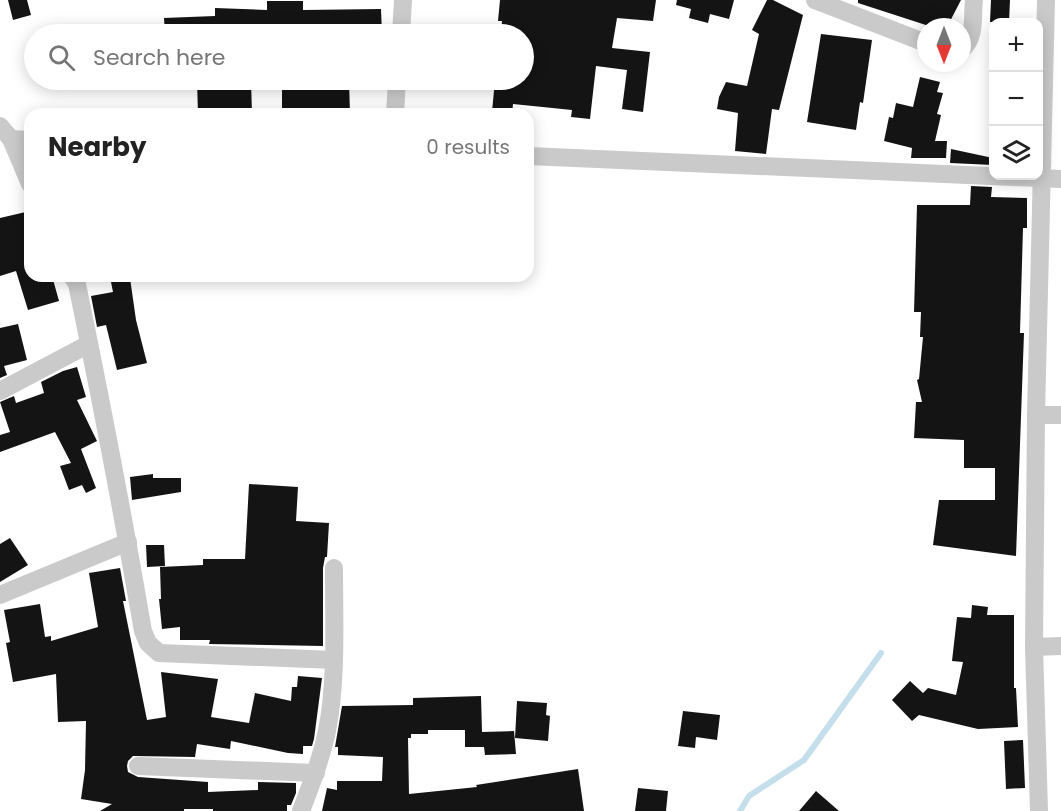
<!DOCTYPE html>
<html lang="en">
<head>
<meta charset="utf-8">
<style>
	:root { --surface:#fff; --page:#f6f6f6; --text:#222; --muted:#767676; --line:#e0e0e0 }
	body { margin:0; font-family:Poppins,sans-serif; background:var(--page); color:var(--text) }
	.controls { position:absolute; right:18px; top:18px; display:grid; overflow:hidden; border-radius:12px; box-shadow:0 3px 15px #0003 }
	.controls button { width:54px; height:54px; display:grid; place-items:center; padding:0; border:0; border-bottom:2px solid var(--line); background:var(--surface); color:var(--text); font:30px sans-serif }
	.compass { position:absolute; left:917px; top:18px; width:54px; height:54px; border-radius:50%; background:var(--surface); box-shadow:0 3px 15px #0003; rotate:180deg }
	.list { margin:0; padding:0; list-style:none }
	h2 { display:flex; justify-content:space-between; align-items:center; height:78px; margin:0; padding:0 24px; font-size:26px }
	h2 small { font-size:20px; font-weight:400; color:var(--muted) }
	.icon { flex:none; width:33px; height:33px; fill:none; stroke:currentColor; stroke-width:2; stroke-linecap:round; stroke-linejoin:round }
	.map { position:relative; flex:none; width:1061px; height:811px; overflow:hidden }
	.search { position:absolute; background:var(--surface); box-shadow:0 3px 15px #0003; left:24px; top:24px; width:510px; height:66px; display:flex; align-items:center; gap:15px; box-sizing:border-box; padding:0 21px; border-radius:33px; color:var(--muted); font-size:22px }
	.panel { position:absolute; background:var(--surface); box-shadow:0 3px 15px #0003; left:24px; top:108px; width:510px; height:174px; border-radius:18px }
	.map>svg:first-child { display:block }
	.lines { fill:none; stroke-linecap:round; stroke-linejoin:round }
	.stream { stroke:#c4deec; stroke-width:6 }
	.building { fill:#141414 }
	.street { stroke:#cacaca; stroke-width:18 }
</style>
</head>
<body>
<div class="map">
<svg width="1061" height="811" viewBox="0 0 1061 811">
	<rect width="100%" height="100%" fill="#fff"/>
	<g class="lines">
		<path class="stream" d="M740 811 749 796 804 760 881 653"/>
	</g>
	<g class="building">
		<path d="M8 0H27L31 15 13 20Z"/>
		<path d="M500 0H656L653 21 617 18 612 48 650 52 643 112 622 109 627 70 596 66 590 119 571 117 572 110 513 104 512 114 492 112 495 80H524V34H501L502 21H498Z"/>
		<path d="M677 0H734L729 19 710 14 708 23 689 18 691 9 676 5Z"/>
		<path d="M767 0H773L803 15 779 110 772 109 766 154 735 151 738 113 717 109 719 97 726 82 747 86 759 34 752 30Z"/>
		<path d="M858 0H961L947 27H932L858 3Z"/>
		<path d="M991 0H1010L1009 22H990Z"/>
		<path d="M267 1H303V10L381 9 382 34H165L164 18 215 16V8L267 10Z"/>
		<path d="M821 34 872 40 863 103 860 102 856 130 807 122Z"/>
		<path d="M920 77 940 82 937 92 943 93 937 114 941 115 935 141H947L946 158H911L912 148 884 141 889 117 893 118 896 103 913 107Z"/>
		<path d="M197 80H251L252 114H198Z"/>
		<path d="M282 80H349L350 114H282Z"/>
		<path d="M951 149 993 158V165L950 163Z"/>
		<path d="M971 186 992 187 991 197 1027 198V228H1023L1020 333H1024L1016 556 933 545 939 500H995V468H964V440L914 438 916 402H922L917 380 919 379 923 337H920L921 312H914L917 205H970Z"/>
		<path d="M30 211V276H52L59 301 28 310 16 271 0 276V218Z"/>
		<path d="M130 278 136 320 147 363 117 370 106 325 97 327 91 296 113 292 111 282Z"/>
		<path d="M18 324 27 360 4 366 7 375 0 378V328Z"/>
		<path d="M77 367 86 397 77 400 97 441 81 449 96 488 86 493 82 485 69 490 60 466 71 463 55 432 0 452V435L10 432 0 402 14 396 16 403 44 393 41 382 63 371Z"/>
		<path d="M153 474V478H181V492L132 500 130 477Z"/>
		<path d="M249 484 298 487 296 521 329 523 327 557H325L323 568V646L209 644 210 640H180V627L162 629 159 599H161L160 567 203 565V559H245Z"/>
		<path d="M10 538 28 565 0 582V544Z"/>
		<path d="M146 545H164L165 566 147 567Z"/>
		<path d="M120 568 126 601H123L147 720 166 717 161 672 218 679 211 717 249 723 255 693 291 701 292 687H297L298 676 322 678 314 739 312 746H303V754L288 753 231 741 230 749 197 744 195 757 133 756 128 761 127 766 128 772 138 777 208 782V792L258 790V782L296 783V793L291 805H287V811H213V809H184V811H100L112 804 81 799 85 770 86 721 58 722 56 674 13 682 6 643 10 642 4 610 40 604 45 637 51 636V641L98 627 89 573Z"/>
		<path d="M972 605 988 607 987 615H1014V688H1016L1018 727 978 729 919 715 912 721 892 700 910 681 923 693 928 688 956 695 963 662 952 661 957 617 971 618Z"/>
		<path d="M481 696 482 732 514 731 516 754 485 755 484 747H465V730H428V734H411V738H408L409 794 477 787 476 785 578 769 584 811H322L327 788 337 790V781H382L383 757 338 755V747H335L342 706 413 705V698Z"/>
		<path d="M517 701 547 703 546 715 550 716 548 741 515 738Z"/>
		<path d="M683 711 720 715 717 740 696 737 695 748 678 746Z"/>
		<path d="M1023 740 1025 788 1006 789 1004 741Z"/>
		<path d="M638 788 668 791 666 811H635Z"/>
		<path d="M816 791 839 811H799Z"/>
	</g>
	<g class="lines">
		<g class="street">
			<path d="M815 0 926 43"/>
			<path d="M401 34 403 0"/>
			<path d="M962 49C976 38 972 16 974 0"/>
			<path d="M395 114 397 80"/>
			<path d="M0 126 11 139 30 140"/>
			<path d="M11 139 30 184"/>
			<path d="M528 156 1061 179"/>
			<path d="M72 276 77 284C101 400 123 515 143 631L148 643 159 653 334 660"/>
			<path d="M0 391 89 344"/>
			<path d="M1036 415H1061"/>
			<path d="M0 595 128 542"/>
			<path d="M1034 647 1061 646"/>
			<path d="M138 766 316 773"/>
			<path d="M301 811C311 785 321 759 327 731 337 681 334 620 334 568"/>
			<path d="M1039 811 1034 647 1036 415 1046 0"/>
		</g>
	</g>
</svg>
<div class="controls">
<button>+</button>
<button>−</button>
<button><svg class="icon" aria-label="layers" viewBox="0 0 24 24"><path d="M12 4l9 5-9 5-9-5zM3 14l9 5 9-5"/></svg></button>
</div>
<svg class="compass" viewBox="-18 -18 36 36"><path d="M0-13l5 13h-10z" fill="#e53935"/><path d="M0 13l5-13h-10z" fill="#767676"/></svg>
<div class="search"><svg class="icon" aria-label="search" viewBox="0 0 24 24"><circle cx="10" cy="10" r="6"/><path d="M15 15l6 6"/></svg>Search here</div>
<section class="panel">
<h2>Nearby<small>0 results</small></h2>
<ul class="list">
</ul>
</section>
</div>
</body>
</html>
